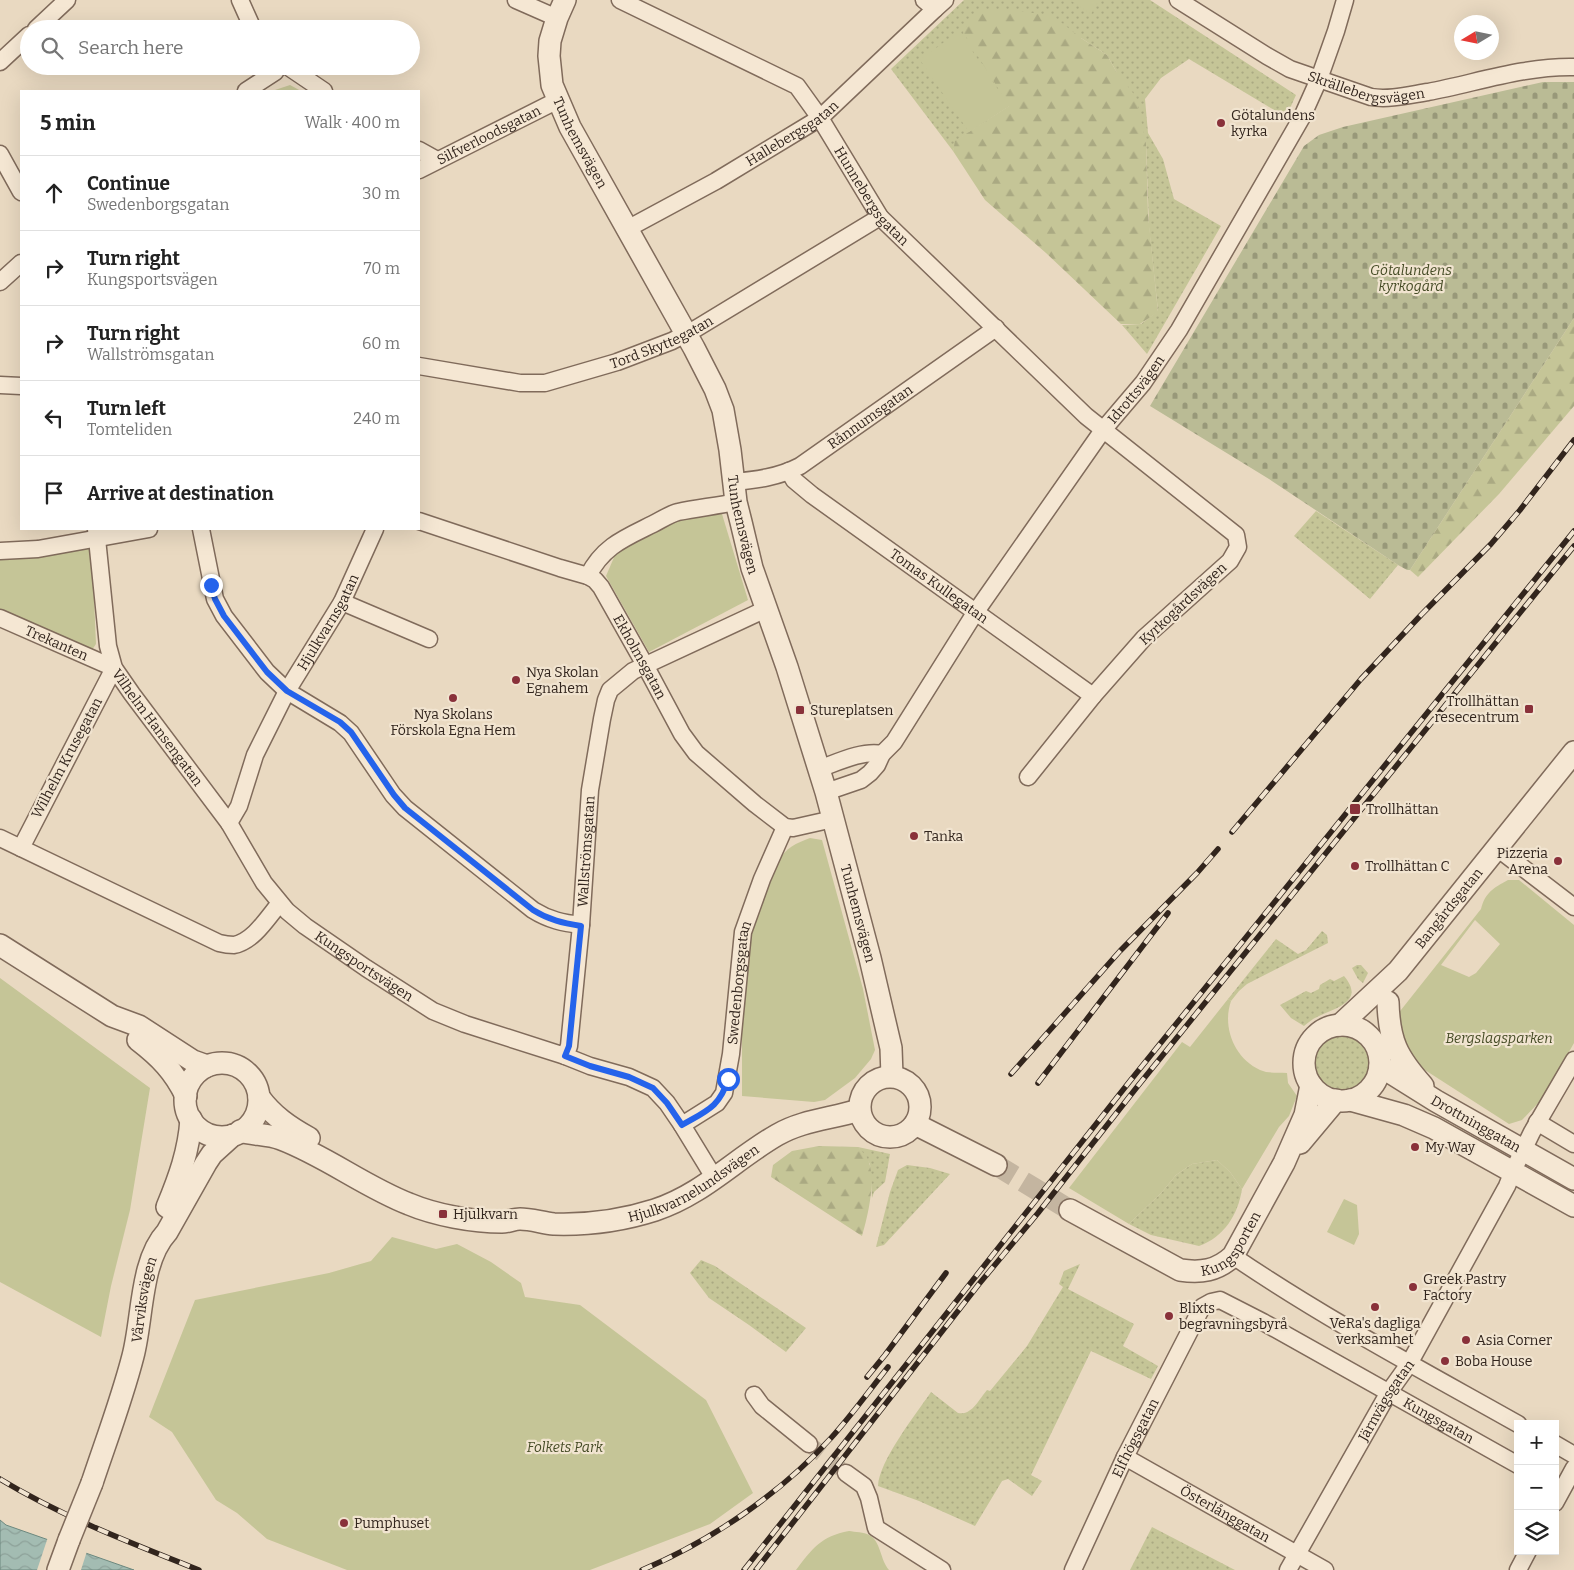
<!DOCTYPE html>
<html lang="en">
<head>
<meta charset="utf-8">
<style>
	:root { --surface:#fff; --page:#f6f6f6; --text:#222; --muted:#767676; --line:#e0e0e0 }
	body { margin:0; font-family:Bitter,serif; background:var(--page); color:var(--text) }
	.controls { position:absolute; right:15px; bottom:15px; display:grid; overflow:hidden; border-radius:0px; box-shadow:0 5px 20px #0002 }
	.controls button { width:45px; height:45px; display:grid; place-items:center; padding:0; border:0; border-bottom:1px solid var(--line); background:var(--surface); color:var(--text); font:25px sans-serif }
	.compass { position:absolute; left:1454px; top:15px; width:45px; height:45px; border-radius:50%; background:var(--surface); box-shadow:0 5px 20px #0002; rotate:260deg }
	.stop { position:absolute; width:15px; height:15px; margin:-11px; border:4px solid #2563eb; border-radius:50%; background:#fff }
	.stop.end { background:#2563eb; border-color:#fff; box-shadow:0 1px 5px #0008 }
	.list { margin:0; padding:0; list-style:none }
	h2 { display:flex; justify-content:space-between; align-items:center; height:65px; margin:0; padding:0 20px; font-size:21px }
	h2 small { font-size:16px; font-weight:400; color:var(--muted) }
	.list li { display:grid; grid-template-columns:32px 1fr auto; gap:15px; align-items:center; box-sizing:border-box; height:75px; padding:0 20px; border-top:1px solid var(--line) }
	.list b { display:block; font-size:19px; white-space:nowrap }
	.list p { margin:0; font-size:16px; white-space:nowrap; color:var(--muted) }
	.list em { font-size:16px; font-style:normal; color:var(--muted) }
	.icon { flex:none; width:28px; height:28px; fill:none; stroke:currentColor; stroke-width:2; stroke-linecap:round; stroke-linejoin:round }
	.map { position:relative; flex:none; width:1574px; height:1570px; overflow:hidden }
	.search { position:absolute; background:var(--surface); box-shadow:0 5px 20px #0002; left:20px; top:20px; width:400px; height:55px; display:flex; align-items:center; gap:12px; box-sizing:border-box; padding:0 18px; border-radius:28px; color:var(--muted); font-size:19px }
	.panel { position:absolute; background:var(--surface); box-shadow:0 5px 20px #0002; left:20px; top:90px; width:400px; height:440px; border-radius:0px }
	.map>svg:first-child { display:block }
	.grass { fill:url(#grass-dots) }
	.forest { fill:url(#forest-firs) }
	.cemetery { fill:url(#cemetery-stones) }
	.park { fill:#c5c597; fill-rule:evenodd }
	.water { fill:url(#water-waves); stroke:#6c887e }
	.pier { fill:#e9d9c1 }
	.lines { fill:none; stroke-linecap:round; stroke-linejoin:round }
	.minor-tunnel { stroke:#c4b5a0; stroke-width:16; stroke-dasharray:16 8; stroke-linecap:butt }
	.tertiary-tunnel { stroke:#c4b5a0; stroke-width:21; stroke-dasharray:21 11; stroke-linecap:butt }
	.minor-casing { stroke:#806b5b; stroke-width:19 }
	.tertiary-casing { stroke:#806b5b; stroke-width:24 }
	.minor { stroke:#f5e7d3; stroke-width:16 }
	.tertiary { stroke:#f5e7d3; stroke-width:21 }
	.rail-casing { stroke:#32251d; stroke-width:5.5 }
	.rail { stroke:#f1e4d0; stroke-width:4; stroke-dasharray:11; stroke-linecap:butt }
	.tertiary-bridge-casing { stroke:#806b5b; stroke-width:24; stroke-linecap:butt }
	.tertiary-bridge { stroke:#f5e7d3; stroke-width:21 }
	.route { stroke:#2563eb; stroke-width:6 }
	.poi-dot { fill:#89313a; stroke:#f1e4d0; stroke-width:2 }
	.labels { text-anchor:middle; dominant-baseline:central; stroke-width:4.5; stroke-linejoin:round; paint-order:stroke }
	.street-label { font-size:14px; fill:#32251d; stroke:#f1e4d0 }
	.poi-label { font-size:14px; fill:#32251d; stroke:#f1e4d0; text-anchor:start }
	.park-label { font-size:14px; font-style:italic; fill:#464c26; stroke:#f1e4d0 }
</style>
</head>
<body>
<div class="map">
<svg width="1574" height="1570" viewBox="0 0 1574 1570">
	<defs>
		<pattern id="grass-dots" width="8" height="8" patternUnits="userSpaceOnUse" patternTransform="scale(1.25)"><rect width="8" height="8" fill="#c5c597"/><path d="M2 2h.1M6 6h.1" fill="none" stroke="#aaa982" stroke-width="1.8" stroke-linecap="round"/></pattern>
		<pattern id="forest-firs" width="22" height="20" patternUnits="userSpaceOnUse" patternTransform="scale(1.25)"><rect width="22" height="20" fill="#c5c597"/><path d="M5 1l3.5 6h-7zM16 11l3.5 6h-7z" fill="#aaa982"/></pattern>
		<pattern id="cemetery-stones" width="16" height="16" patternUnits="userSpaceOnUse" patternTransform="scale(1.25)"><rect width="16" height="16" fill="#babb95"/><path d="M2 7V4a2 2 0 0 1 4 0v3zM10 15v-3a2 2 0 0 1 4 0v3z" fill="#989879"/></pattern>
		<pattern id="water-waves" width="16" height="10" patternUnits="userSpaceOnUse" patternTransform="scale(1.25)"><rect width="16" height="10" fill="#a3bcb2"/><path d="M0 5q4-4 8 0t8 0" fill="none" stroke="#8da199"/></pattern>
	</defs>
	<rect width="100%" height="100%" fill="#e9d9c1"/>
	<g class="grass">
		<path d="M964 0H1150L1296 95 1286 117 1189 59 1161 78 1145 99 1148 133 1163 159 1174 199 1221 226 1147 354 1122 325 1141 324 1158 311 1149 227 1146 143 1116 71 1107 55 1081 38 1009 106 956 141 953 151 891 69Z"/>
		<path d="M1316 511 1398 565 1370 599 1294 536Z"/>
		<path d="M1322 931 1327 935 1328 943 1247 984 1239 991 1231 1001 1228 999 1276 939 1298 954 1306 950Z"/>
		<path d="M1357 965H1361L1368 973 1363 983 1358 979 1352 968Z"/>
		<path d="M1344 976C1366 1002 1335 1008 1317 1017 1312 1019 1308 1023 1304 1026L1291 1018 1280 1005 1306 991 1311 993 1319 989 1320 985 1330 979 1334 981Z"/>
		<circle cx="1343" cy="1063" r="29"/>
		<path d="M858 1147 890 1154 885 1182 874 1192 872 1198 870 1164Z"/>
		<path d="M1217 1160 1230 1172 1242 1189C1238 1215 1224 1237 1199 1246L1151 1235 1129 1224 1162 1192 1176 1175 1192 1164Z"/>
		<path d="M907 1165 930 1168 950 1174 884 1245 876 1247 890 1192 898 1170Z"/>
		<path d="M701 1260 715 1266 806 1328 786 1352 749 1325 709 1298 690 1273Z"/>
		<path d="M1080 1264 1068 1289 1134 1324 1123 1346 1158 1366 1151 1379 1091 1351 1031 1475 1042 1481 1032 1496 1008 1479 1002 1481 975 1526 919 1501 878 1486C879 1461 916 1414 931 1392L958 1413C972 1416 979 1399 987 1390L990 1391 1027 1346 1063 1287 1059 1284 1064 1271Z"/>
		<path d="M1152 1527 1235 1570H1130Z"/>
	</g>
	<g class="forest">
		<path d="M977 10H1012L1053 16 1081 38 1107 55 1116 71 1136 97 1146 143 1148 214 1158 312 1140 324H1121L1046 253 985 200 953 151 955 141 1009 106 963 32Z"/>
		<path d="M1574 318V406L1499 494 1418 577 1410 570Z"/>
		<path d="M819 1146 858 1147C860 1150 864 1153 866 1156 878 1174 868 1216 862 1236L771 1177 773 1165 792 1151Z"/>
	</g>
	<path class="cemetery" d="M1543 82H1574V318L1410 570H1407L1398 565 1269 479 1150 406 1304 146 1319 135 1343 127Z"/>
	<g class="park">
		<path d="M1070 0H1099L1091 14Z"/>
		<path d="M959 31 1009 106 969 132 920 60Z"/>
		<path d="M290 85 301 91H272Z"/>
		<path d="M722 514 748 600 649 652 606 576 618 548 683 517Z"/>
		<path d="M89 548 92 554 96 644 92 650 0 610V558Z"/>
		<path d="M810 838 822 840 863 989 875 1050 871 1059 855 1078 825 1100 814 1102 742 1096V1025L749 936 778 861C786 848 796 843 810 838Z"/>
		<path d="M1508 880H1519L1574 925V1043L1542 1099 1522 1120 1509 1124 1414 1063 1409 1058 1397 1015 1481 909C1485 893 1493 888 1508 880ZM1475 920 1500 944 1476 973 1469 977 1441 965Z"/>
		<path d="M0 978 150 1088 130 1210 111 1286 101 1337 0 1282Z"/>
		<path d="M1228 999 1231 1001C1222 1027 1234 1058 1260 1070 1269 1074 1278 1072 1287 1073L1288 1083 1297 1096 1289 1116 1279 1127 1242 1189 1230 1172 1217 1160 1192 1164 1176 1175 1162 1192 1129 1224 1069 1188 1182 1042 1190 1047Z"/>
		<path d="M1344 1199 1357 1205 1359 1234 1354 1245 1327 1232Z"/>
		<path d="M392 1237 436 1249 457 1244 491 1262 521 1283 525 1297 580 1305 706 1400 753 1493 710 1524 590 1570H347L267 1539 237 1513 216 1500 172 1432 149 1417 195 1300 329 1273 371 1261Z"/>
		<path d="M849 1531C855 1532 864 1532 869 1535 881 1541 880 1560 889 1570H796C812 1549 821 1536 849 1531Z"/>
	</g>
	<path class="water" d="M0 1520 6 1525 134 1570H0Z"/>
	<path class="pier" d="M48 1537 87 1551 81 1570H37Z"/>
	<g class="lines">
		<path class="minor-tunnel" d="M809 1444 846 1473"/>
		<path class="tertiary-tunnel" d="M996 1165 1070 1210"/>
		<defs>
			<g id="minor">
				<path d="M240 0 253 29"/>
				<path d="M516 0 557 18"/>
				<path id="s1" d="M620 0 797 86 820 118 880 217 1086 416 1236 535 1238 547 1230 561 1144 638 1093 696 1028 777"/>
				<path d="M924 0 935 9 945 0"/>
				<path id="s2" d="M1178 0 1267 56 1290 69 1371 97C1389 100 1409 95 1428 92 1476 83 1524 66 1574 67"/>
				<path d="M36 29 67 0"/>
				<path d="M0 62 29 35"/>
				<path d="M287 66 324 91"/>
				<path d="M246 91 275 72 279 66"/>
				<path d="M419 150 437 160"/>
				<path d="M0 154 21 192"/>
				<path id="s3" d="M419 170 558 100"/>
				<path id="s4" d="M627 229 716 181 820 118 935 9"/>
				<path d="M0 282 21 263"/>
				<path id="s5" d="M419 366 520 383H545L617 362 672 341 697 328 880 217"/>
				<path d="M0 385 21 386"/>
				<path id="s6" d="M789 471 794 480 812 495 1093 696"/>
				<path id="s7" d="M733 482C756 480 779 477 800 466L996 328"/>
				<path id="s8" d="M419 521 560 568 588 576 595 580 601 587 645 665 682 734 696 753 755 804 785 827 793 828 833 819"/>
				<path id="s9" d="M96 529 108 646 114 668 132 694 229 823 264 883 287 911 305 926 366 968 433 1011 465 1024 565 1056 590 1066 629 1077 653 1088 667 1103 682 1125 715 1179"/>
				<path d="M201 529 215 599 224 616 267 672 287 691 340 723 351 733 393 795 405 808 533 910C549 920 563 923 581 925"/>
				<path d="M0 551 38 549 149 529"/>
				<path d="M588 576C603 546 625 538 653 524 661 520 670 514 678 512 697 508 717 506 736 502"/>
				<path d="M342 602 429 639"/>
				<path id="s10" d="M0 618 114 668 21 848"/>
				<path d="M819 769C838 762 863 750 882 754"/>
				<path id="s11" d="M826 792 861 780 870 773 877 765 882 754 894 742 975 613 1103 430 1143 383 1179 330 1302 117 1319 79 1336 31 1345 0"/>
				<path id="s12" d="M229 823 239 806 255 755 287 691 342 602 375 529"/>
				<path d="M0 838 219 943C223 944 230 945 234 945 254 941 268 917 280 903"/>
				<path d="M1497 848 1574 907"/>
				<path id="s13" d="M565 1056 569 1046 581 925 590 790 602 719 606 700 610 690 633 671 766 609"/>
				<path d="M1537 1122 1574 1144"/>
				<path id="s14" d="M682 1125 717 1103 724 1093 731 1054 743 932 762 879 785 827"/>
				<path d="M1233 1256C1324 1318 1422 1370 1518 1424"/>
				<path d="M754 1395 762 1406 809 1444"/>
				<path d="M1555 1444 1574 1455"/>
				<path id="s15" d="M1125 1457 1325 1570"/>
				<path d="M846 1473 864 1486 869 1498 876 1528 942 1570"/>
				<path d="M1555 1503 1574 1468"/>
				<path id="s16" d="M1073 1570 1125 1457 1202 1307 1211 1302 1220 1300 1263 1322 1518 1465"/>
				<path id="s17" d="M1288 1570 1389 1392 1409 1364 1507 1186 1513 1171 1532 1132 1574 1060"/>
				<path d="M1518 1570 1528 1551"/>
			</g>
			<g id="tertiary">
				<path id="s18" d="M565 0 557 18 550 41 549 56 552 85 570 127 694 348 715 389 723 410 730 450 736 502 741 522 752 568 787 667 826 792 870 958 891 1048 892 1076"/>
				<path d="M0 945 112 1016 139 1026 193 1061 207 1066"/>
				<path d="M1388 1002C1389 1041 1397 1057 1423 1086"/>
				<circle cx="1342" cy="1063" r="38"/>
				<path id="s19" d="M1340 1025 1398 971 1574 752"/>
				<path d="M138 1040C160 1057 174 1071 186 1096"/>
				<circle cx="222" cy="1100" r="37"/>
				<path id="s20" d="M1380 1066 1436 1101 1574 1179"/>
				<circle cx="890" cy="1107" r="30"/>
				<path d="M259 1097C273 1116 289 1127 309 1138"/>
				<path d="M1350 1100 1404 1115 1434 1128 1574 1206"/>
				<path d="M915 1124 996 1165"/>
				<path id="s21" d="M240 1131C253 1135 268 1134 281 1139 326 1156 365 1187 409 1204 435 1215 473 1222 502 1222 508 1222 514 1219 520 1219 531 1219 543 1223 554 1224 587 1225 624 1220 655 1210 703 1194 734 1160 777 1135 803 1120 831 1119 859 1110"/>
				<path d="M1300 1143 1336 1100"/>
				<path d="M167 1207C179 1178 189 1151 191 1119"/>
				<path id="s22" d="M1070 1210 1180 1270C1201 1273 1217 1271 1233 1256L1284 1163 1305 1115 1311 1085"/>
				<path id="s23" d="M92 1483C106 1441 122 1399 133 1356 143 1318 140 1261 167 1232L206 1163 212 1154 233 1135"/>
				<path d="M58 1570 69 1540"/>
			</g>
		</defs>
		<use href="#minor" class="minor-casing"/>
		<use href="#tertiary" class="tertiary-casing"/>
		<use href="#minor" class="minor"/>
		<use href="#tertiary" class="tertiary"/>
		<defs>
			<g id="rail">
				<path d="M1232 832 1361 679 1421 615 1491 544 1520 510 1574 440"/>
				<path d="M1011 1074 1120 951 1197 873 1218 849"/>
				<path d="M1038 1083 1168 913"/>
				<path d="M867 1377 885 1355 946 1273"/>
				<path d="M0 1479C63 1517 131 1543 199 1570"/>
				<path d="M642 1570C711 1541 780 1494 831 1438 851 1416 869 1391 888 1367"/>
				<path d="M744 1570 1130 1081 1574 531"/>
				<path d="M756 1570 979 1284 1038 1213 1137 1087 1574 546"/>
			</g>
		</defs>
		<use href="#rail" class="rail-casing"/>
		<use href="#rail" class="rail"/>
		<defs>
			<path id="tertiary-bridge" d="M69 1540 92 1483"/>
		</defs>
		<use href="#tertiary-bridge" class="tertiary-bridge-casing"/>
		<use href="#tertiary-bridge" class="tertiary-bridge"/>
	</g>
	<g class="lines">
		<path class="route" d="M211 585 215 599 224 616 267 672 287 691 340 722 351 732 394 795 405 808 533 910C549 920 563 923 581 926L569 1046 565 1056 590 1066 629 1077 653 1088 667 1103 682 1125C706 1111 720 1107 728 1079"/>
	</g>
	<g class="poi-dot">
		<circle cx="1221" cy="123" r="5"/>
		<circle cx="516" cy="680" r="5"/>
		<circle cx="453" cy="698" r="5"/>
		<rect x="1524" y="704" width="10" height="10" rx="2.5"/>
		<rect x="795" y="705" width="10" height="10" rx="2.5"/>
		<rect x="1349" y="803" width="12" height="12" rx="2.5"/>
		<circle cx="914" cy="836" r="5"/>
		<circle cx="1558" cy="861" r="5"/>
		<circle cx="1355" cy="866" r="5"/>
		<circle cx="1415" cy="1147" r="5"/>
		<rect x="438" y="1209" width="10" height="10" rx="2.5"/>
		<circle cx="1413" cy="1287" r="5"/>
		<circle cx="1375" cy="1307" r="5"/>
		<circle cx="1169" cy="1316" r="5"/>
		<circle cx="1466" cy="1340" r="5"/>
		<circle cx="1445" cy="1361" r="5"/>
		<circle cx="344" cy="1523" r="5"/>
	</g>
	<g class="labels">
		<g class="street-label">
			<text stroke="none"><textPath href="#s2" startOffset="211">Skrällebergsvägen</textPath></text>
			<text stroke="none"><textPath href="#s4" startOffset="191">Hallebergsgatan</textPath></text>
			<text stroke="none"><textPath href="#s3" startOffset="78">Silfverloodsgatan</textPath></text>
			<text stroke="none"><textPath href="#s18" startOffset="152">Tunhemsvägen</textPath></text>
			<text stroke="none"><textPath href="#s1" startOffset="330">Hunnebergsgatan</textPath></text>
			<text stroke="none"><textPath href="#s5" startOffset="251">Tord Skyttegatan</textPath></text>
			<text stroke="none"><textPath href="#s11" startOffset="516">Idrottsvägen</textPath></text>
			<text stroke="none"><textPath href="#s7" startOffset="155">Rånnumsgatan</textPath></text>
			<text stroke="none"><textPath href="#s18" startOffset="572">Tunhemsvägen</textPath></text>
			<text stroke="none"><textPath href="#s6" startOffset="190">Tomas Kullegatan</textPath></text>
			<text transform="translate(1183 604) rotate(-43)">Kyrkogårdsvägen</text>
			<text stroke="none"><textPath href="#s12" startOffset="225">Hjulkvarnsgatan</textPath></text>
			<text stroke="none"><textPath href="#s10" startOffset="62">Trekanten</textPath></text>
			<text stroke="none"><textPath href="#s8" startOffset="275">Ekholmsgatan</textPath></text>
			<text stroke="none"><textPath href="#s9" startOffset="214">Vilhelm Hansengatan</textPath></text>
			<text transform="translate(67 758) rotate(-62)">Wilhelm Krusegatan</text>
			<text stroke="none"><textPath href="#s13" startOffset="206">Wallströmsgatan</textPath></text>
			<text stroke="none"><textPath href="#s19" startOffset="160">Bangårdsgatan</textPath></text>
			<text stroke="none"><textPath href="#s18" startOffset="978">Tunhemsvägen</textPath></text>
			<text stroke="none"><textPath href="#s9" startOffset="534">Kungsportsvägen</textPath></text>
			<text stroke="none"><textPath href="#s14" startOffset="165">Swedenborgsgatan</textPath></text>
			<text stroke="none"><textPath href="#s20" startOffset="112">Drottninggatan</textPath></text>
			<text stroke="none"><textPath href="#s21" startOffset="482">Hjulkvarnelundsvägen</textPath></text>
			<text stroke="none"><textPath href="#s22" startOffset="189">Kungsporten</textPath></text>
			<text stroke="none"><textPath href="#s23" startOffset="191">Vårviksvägen</textPath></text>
			<text stroke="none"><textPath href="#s17" startOffset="196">Järnvägsgatan</textPath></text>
			<text stroke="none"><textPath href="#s16" startOffset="562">Kungsgatan</textPath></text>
			<text stroke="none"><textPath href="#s16" startOffset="146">Elfhögsgatan</textPath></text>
			<text stroke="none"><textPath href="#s15" startOffset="115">Österlånggatan</textPath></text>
		</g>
		<g class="poi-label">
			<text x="1231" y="115">Götalundens<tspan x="1231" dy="16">kyrka</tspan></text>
			<text x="526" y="672">Nya Skolan<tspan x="526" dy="16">Egnahem</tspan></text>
			<text x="1519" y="701" text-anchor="end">Trollhättan<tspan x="1519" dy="16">resecentrum</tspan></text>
			<text x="810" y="710">Stureplatsen</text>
			<text x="453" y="714" text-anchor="middle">Nya Skolans<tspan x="453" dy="16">Förskola Egna Hem</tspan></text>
			<text x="1366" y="809">Trollhättan</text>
			<text x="924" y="836">Tanka</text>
			<text x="1548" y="853" text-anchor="end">Pizzeria<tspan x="1548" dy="16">Arena</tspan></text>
			<text x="1365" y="866">Trollhättan C</text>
			<text x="1425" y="1147">My Way</text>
			<text x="453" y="1214">Hjulkvarn</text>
			<text x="1423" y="1279">Greek Pastry<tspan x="1423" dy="16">Factory</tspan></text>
			<text x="1179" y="1308">Blixts<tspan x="1179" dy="16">begravningsbyrå</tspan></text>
			<text x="1375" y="1323" text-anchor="middle">VeRa's dagliga<tspan x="1375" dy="16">verksamhet</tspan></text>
			<text x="1476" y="1340">Asia Corner</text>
			<text x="1455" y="1361">Boba House</text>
			<text x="354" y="1523">Pumphuset</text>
		</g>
		<g class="park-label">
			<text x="1411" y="270">Götalundens<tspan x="1411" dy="16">kyrkogård</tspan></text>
			<text x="1499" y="1038">Bergslagsparken</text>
			<text x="565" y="1447">Folkets Park</text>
		</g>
	</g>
</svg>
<div class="controls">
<button>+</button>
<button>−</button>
<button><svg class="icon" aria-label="layers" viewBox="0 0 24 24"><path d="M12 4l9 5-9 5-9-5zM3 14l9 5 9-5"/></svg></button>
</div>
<svg class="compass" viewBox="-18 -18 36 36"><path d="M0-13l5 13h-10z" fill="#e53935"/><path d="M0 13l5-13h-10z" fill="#767676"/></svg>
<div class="stop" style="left:728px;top:1079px"></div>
<div class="stop end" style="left:211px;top:585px"></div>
<div class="search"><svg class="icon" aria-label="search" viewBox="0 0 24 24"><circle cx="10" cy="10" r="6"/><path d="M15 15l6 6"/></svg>Search here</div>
<section class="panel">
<h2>5 min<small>Walk · 400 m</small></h2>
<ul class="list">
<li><svg class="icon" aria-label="ahead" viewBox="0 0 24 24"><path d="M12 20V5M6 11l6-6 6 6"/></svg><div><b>Continue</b><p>Swedenborgsgatan</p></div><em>30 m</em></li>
<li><svg class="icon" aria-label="right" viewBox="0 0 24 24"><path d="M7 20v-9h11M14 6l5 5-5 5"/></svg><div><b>Turn right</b><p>Kungsportsvägen</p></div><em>70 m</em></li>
<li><svg class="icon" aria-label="right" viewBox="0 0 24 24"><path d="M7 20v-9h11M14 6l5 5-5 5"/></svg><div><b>Turn right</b><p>Wallströmsgatan</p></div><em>60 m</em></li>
<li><svg class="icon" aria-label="left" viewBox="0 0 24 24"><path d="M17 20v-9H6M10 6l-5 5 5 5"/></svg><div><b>Turn left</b><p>Tomteliden</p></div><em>240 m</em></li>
<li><svg class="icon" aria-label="arrive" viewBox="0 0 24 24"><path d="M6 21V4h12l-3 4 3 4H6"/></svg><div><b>Arrive at destination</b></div></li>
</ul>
</section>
</div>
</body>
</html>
